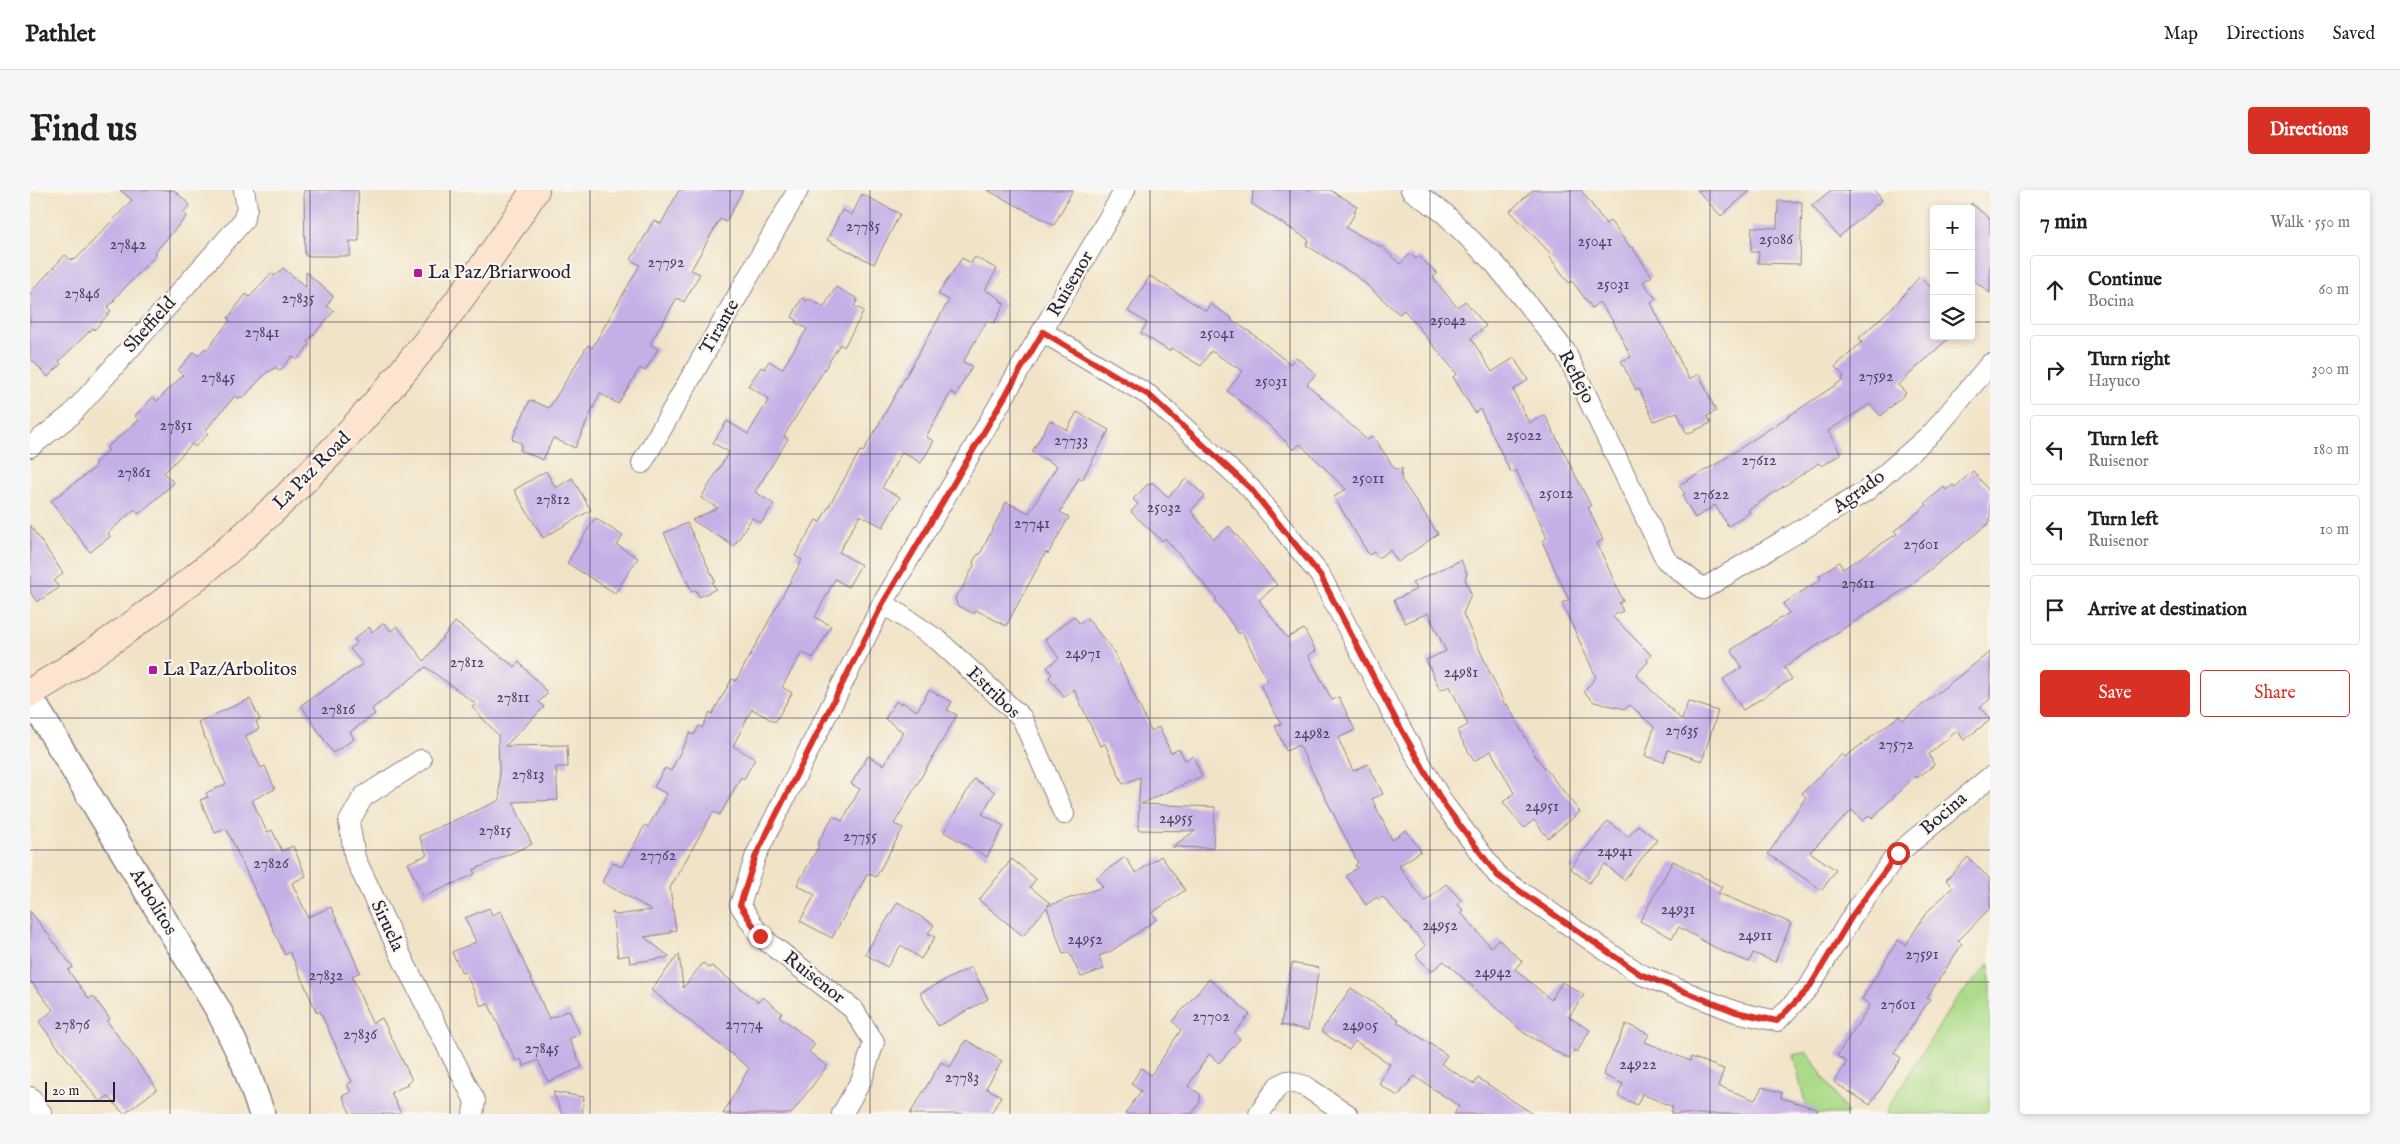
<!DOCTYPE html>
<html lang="en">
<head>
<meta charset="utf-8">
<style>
	:root { --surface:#fff; --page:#f6f6f6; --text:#202124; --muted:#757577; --line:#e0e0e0; --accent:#d93025 }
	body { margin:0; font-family:"IM FELL English",serif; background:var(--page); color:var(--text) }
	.controls { position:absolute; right:15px; top:15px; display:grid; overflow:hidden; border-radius:5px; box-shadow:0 2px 8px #0003 }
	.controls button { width:45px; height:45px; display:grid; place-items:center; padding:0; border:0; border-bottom:1px solid var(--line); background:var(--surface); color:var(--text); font:25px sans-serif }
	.scale { position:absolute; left:15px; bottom:12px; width:70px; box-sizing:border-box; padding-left:5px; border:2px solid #22223b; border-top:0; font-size:14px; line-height:18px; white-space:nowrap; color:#22223b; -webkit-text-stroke:4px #fbf7ec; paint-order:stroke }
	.stop { position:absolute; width:15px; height:15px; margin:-11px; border:4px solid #d93025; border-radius:50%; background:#fff }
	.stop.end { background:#d93025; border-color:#fff; box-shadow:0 1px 5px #0008 }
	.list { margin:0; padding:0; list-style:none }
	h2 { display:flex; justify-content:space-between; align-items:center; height:65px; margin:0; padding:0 20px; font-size:21px }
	h2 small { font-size:16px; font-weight:400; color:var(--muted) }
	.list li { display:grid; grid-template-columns:32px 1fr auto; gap:15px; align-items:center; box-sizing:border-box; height:70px; margin:0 10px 10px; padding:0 10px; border:1px solid var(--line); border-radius:5px }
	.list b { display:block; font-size:19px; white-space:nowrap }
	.list p { margin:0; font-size:16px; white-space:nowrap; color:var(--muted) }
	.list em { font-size:16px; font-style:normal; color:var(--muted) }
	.actions { display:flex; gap:10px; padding:15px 20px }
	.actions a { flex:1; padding:11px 0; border:1px solid var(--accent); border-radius:5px; text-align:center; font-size:18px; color:var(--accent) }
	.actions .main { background:var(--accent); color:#fff }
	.icon { flex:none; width:28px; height:28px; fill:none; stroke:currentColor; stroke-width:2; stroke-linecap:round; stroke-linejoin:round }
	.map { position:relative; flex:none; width:1960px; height:924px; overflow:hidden; border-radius:5px }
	header { display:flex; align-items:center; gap:30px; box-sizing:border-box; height:70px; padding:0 25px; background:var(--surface); border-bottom:1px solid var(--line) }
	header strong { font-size:24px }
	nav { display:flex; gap:28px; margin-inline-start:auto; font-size:18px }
	.intro { display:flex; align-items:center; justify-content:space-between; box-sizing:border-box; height:120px; padding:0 30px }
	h1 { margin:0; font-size:35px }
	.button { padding:12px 22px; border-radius:5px; background:var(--accent); color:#fff; font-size:18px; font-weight:700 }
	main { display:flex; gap:30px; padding:0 30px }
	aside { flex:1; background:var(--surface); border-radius:5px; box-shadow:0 2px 8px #0003 }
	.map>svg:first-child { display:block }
	.green { fill:#abdb88; stroke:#667e62 }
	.building { fill:#c4afe7 }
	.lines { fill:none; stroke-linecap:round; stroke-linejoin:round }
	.minor-casing { stroke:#8a8281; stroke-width:22 }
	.tertiary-casing { stroke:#8a8281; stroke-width:28 }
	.secondary-casing { stroke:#8a8281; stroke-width:30 }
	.minor { stroke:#fff; stroke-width:20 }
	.tertiary { stroke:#fff; stroke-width:25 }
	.secondary { stroke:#fde4d0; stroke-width:28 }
	.route { stroke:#d93025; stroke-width:6 }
	.grid { fill:none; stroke:#22223b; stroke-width:1; stroke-opacity:0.55 }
	.poi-dot { fill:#b5179e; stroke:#fbf7ec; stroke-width:2 }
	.labels { text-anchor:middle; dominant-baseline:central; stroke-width:4.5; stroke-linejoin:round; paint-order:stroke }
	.number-label { font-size:16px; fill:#4a4566 }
	.poi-label { font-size:19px; fill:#22223b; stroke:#fbf7ec; text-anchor:start }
	.street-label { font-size:19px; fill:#22223b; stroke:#fbf7ec }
</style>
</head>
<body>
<header>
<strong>Pathlet</strong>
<nav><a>Map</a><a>Directions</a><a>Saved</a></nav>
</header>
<div class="intro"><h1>Find us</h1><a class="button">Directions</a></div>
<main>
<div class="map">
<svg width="1960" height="924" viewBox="0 0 1960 924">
	<rect width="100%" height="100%" fill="#fbf7ec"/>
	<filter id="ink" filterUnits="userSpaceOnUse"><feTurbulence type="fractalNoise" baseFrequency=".02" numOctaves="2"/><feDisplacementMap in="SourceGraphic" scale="10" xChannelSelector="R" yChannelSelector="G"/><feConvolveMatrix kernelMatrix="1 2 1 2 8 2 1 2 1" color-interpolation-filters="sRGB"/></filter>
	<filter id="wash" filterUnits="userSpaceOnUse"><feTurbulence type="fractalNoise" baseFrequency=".0096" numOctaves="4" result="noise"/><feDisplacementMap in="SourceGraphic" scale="20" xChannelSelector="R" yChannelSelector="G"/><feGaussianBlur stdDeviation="1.12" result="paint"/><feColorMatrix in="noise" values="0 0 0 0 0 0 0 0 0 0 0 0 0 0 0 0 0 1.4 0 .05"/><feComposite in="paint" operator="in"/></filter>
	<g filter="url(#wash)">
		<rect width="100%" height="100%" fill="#f1e3c7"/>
		<g class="green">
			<path d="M1960 773V924H1854L1924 812Z"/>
			<path d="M1777 862 1818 924H1778L1763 865Z"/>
		</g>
		<g id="blocks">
			<g class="building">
				<path d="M90 0H144L160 15 153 23 157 26 125 62 127 64 84 109 85 110 77 118 81 121 64 140 63 138 29 171 31 174 18 187 0 168V103L35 65 41 70 43 68 45 70 102 10Z"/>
				<path d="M274 0H328L329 51H320V66H275Z"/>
				<path d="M649 0H713L696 32 690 29 661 80 670 84 654 112 647 108 620 154 628 159 615 181 610 178 588 214 570 203 545 258 523 248 513 270 490 260 492 254 482 249 500 210 519 218 558 155 562 158 610 75 601 70 624 30 631 34Z"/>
				<path d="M957 0H1043L1024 35Z"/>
				<path d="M1223 0H1300L1327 16 1324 21 1326 22 1316 38 1353 58 1370 74 1380 64 1386 69 1389 66 1407 83 1403 88 1427 117 1435 111 1456 136 1441 148 1462 182 1484 168 1498 190 1483 200 1499 233 1515 225 1561 316 1558 317 1573 350 1567 353 1593 411 1589 413 1593 421 1582 426 1621 465 1617 470 1618 472 1606 485 1652 530 1658 511 1688 521 1672 571 1638 560 1634 572 1615 566 1624 537 1600 515 1595 519 1564 512 1554 502 1566 487 1532 413 1539 410 1512 351 1517 348 1486 280 1481 283 1450 219 1445 223 1423 187 1427 184 1374 120 1369 124 1328 87 1276 55 1279 50 1222 14Z"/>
				<path d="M1503 0H1551L1576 34 1580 31 1601 58 1602 57 1622 86 1613 92 1626 109 1621 113 1659 189 1669 184 1686 221 1677 226 1681 233 1657 244 1647 222 1624 231 1609 199 1606 200 1591 171 1601 167 1583 131 1569 112 1562 118 1542 91 1539 93 1519 66 1521 64 1480 21Z"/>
				<path d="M1667 0H1721L1691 26Z"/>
				<path d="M1801 0H1844L1852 10 1809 47 1782 16Z"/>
				<path d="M832 4 870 24 844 74 797 50 812 20 822 25Z"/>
				<path d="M1748 11 1772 12 1770 74 1728 73 1729 62H1721L1722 37 1747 38Z"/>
				<path d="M1941 13 1960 29V103L1941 88Z"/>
				<path d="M945 67 967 79 955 100 971 109 970 111 975 114 964 133 957 131 933 172 942 176 926 205 921 202 896 247 904 251 891 273 872 262 852 298 870 307 853 337 830 325 809 362 831 375 818 397 805 389 785 427 801 436 783 468 772 462 752 497 762 503 745 532 722 519 703 556 725 569 714 589 711 587 690 625 683 622 640 698 646 740 640 741V743L614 747 640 767 600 773 599 765 588 767 582 722 586 725 622 720 572 692 582 672 592 677 615 635 618 637 637 604 624 597 635 578 641 581 660 543 664 545 669 536 672 538 680 522 682 524 702 489 706 491 772 370 765 366 786 330 790 332 830 261 833 262 919 110 908 104 932 68 941 73Z"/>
				<path d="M253 78 276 97V82L303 106 297 116 304 121 277 152 280 154 267 170 262 166 250 181 245 177 240 182 238 181 213 208 211 206 208 209 205 206 175 241 178 244 165 257 162 254 134 283 144 293 109 324 105 319 78 343 80 347 60 362 21 311 66 277 64 274 79 260 76 258 109 230 105 226 123 207 127 211 153 185 148 180 164 162 168 166 175 158 177 160 200 130 198 128 216 104 220 107 241 83 245 86Z"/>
				<path d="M1120 86 1176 121 1180 114 1202 128 1201 130 1220 142 1260 174 1266 167 1286 184 1277 194 1337 250 1343 246 1365 279 1372 278 1371 289 1408 344 1368 372 1360 360 1348 368 1344 362 1339 365 1304 307 1316 299 1270 254 1264 260 1238 234 1197 201 1213 181 1181 161 1171 176 1141 158 1139 161 1111 143 1117 133 1098 121Z"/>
				<path d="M1889 87 1904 100V146H1921L1868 195 1876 203 1851 226 1840 214 1798 241 1811 264 1792 276 1789 273 1718 320 1720 322 1698 336 1685 315 1665 328 1652 306 1655 304 1649 295 1688 273 1813 190 1812 188 1814 186 1805 177 1832 152 1829 148 1865 115Z"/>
				<path d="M806 97 828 109 824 116 834 121 814 157 810 154 754 246 758 249 725 302 744 314 731 333 722 328 704 356 662 330 688 318 671 308 699 262 683 253 697 231 718 244 739 209 718 196 731 177 734 179 739 171 752 179 777 139 765 132 767 130 762 127 772 108 777 111 779 109 794 117Z"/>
				<path d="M1047 222 1079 240 1052 290 1049 288 1030 322 1039 327 1018 364 1016 362 976 436 946 420 944 424 927 415 925 407 932 399 944 375 943 372 947 365 950 364 976 312 999 323 1027 276 1002 262 1020 230 1037 240Z"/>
				<path d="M516 281 526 298 542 288 561 320 513 348 484 300Z"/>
				<path d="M1943 281 1960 302V332L1878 397 1754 477 1762 489 1713 520 1693 489 1712 477 1701 460 1759 423 1753 414 1791 389 1789 386 1809 372 1813 379 1867 344 1864 341 1897 315 1895 313 1914 297 1916 300 1923 295 1925 297Z"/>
				<path d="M1156 289 1175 306 1161 321 1184 349 1199 336 1247 395 1229 410 1257 448 1274 439 1286 461 1278 465 1302 510 1309 507 1325 540 1308 548 1323 581 1338 574 1353 604 1342 609 1362 650 1376 640 1391 661 1369 676 1395 712 1416 694 1432 711 1428 715 1434 721 1431 723 1461 757 1468 749 1492 771 1485 779 1521 810 1532 792 1554 805 1539 827 1560 840 1547 862 1544 860 1539 869 1494 843 1414 771 1401 782 1386 765 1396 756 1353 707 1349 710 1347 707 1336 715 1316 686 1327 678 1325 675 1328 673 1269 555 1256 561 1245 536 1251 534 1230 495 1238 491 1212 442 1209 444 1185 410 1187 409 1135 348 1132 351 1101 322 1108 314 1103 309 1118 294 1120 295 1122 292 1138 307Z"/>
				<path d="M565 328 593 346 587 355 608 368 585 403 537 373Z"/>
				<path d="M657 333 685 391 682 392 686 399 669 407 666 400 662 402 634 343Z"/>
				<path d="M0 335 33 383 24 391 29 398 7 412 0 402Z"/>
				<path d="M1431 370 1437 384 1435 389 1441 404 1433 424 1475 515 1477 514 1506 567 1550 622 1518 648 1504 630 1494 638 1473 612 1484 603 1461 561 1444 571 1427 541 1438 535 1420 496 1410 500 1396 470 1416 461 1398 423 1375 433 1364 410 1387 399 1382 393Z"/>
				<path d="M1044 426 1050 434 1057 428 1084 462 1121 541 1129 537 1141 563 1149 559 1155 570 1163 566 1172 586 1111 614 1185 617 1183 658 1142 657 1165 641 1108 640 1110 587 1093 594 1075 554 1070 556 1044 499 1034 507 1019 487 1022 484 1017 477 1029 468 1015 449Z"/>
				<path d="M425 432 485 477 489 472 518 503 509 512 514 517 475 556 537 555 538 577H526L528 610 483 612 502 654 443 680 445 684 393 707 378 673 397 665 389 646 470 610 468 545 442 517 446 514 396 477 342 519 345 524 320 542 324 549 303 563 271 515 333 474 320 459 327 453 324 449 339 437 342 442 354 433 361 441 367 436 394 471Z"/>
				<path d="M1960 462V509L1950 517 1960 530 1934 550 1927 541 1899 564 1904 575 1887 588 1885 586 1842 628 1839 625 1833 631 1822 620 1780 662 1806 680 1792 700 1738 664 1776 607 1772 603 1812 564 1815 567 1869 526 1873 530Z"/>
				<path d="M899 500 922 512 917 520 927 525 864 634 873 638 846 687 838 683 802 748 770 731 785 705 767 695 789 656 787 655 803 626 812 631 830 599 821 594 838 566 854 575 873 542 855 529 866 511 871 514 872 512 887 521Z"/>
				<path d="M220 509 230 530 226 532 229 539 215 546 231 578 235 576 245 599 222 610 237 642 242 640 252 661 263 656 276 686 262 693 278 727 301 717 330 782 322 786 342 833 352 828 382 890 376 893 378 895 361 902 371 924H321L312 906 321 902 317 894 322 892 290 821 287 823 260 762 255 765 197 640 195 639 185 643 170 610 178 607 176 603 196 594 168 532Z"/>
				<path d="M944 589 965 602 952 624 974 636 957 667 914 642Z"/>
				<path d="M1578 631 1598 647 1608 635 1627 650 1594 690 1575 674 1559 693 1540 678Z"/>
				<path d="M1131 666 1155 700 1122 723 1127 729 1080 762 1069 766 1074 779 1051 787 1039 762 1033 764 1017 717 993 746 949 710 982 669 1006 689 1000 697 1020 713 1017 716 1073 697 1066 688 1095 667 1106 683Z"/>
				<path d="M1938 667 1960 689V718L1928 751 1932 754 1897 808 1900 809 1864 863 1871 868 1840 915 1804 892 1817 872 1807 866 1840 815 1832 809 1868 750 1876 755 1896 723 1923 697 1916 690Z"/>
				<path d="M1643 671 1692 697 1688 703 1761 733 1745 772 1723 763 1719 772 1689 760 1649 737 1642 748 1610 731Z"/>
				<path d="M868 712 904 735 898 743 905 747 891 769 871 755 857 777 835 764Z"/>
				<path d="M459 718 462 725 471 721 519 829 539 820 550 844 539 849 552 877 518 892 508 870 494 876 491 869 486 871 458 813 451 816 435 782 432 783 422 762 446 752 435 728Z"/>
				<path d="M0 721 43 777 38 780 59 809 63 806 80 829 77 831 127 899 94 924 78 906 70 912 9 832 23 820 0 790Z"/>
				<path d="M649 764 653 798 673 773 679 778 682 776 728 812 733 807 752 823 749 826 785 854 779 862 797 876 761 924H693L719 878 621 800Z"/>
				<path d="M1262 773 1289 778 1278 840 1251 835Z"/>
				<path d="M941 777 958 809 908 836 890 803Z"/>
				<path d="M1179 789 1220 824 1204 843 1210 849 1189 873 1179 864 1158 896 1170 904V912L1162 924H1095L1111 901 1101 894 1111 878 1121 885 1151 840 1143 831Z"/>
				<path d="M1321 798 1369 830 1367 832 1417 865 1411 874 1444 894 1448 888 1503 924H1424L1429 916 1384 886 1368 906 1349 894 1360 874 1325 851 1319 860 1291 841Z"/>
				<path d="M1596 834 1619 844 1615 852 1660 871 1661 867 1694 879 1688 896 1725 910 1732 897 1752 903 1751 908 1787 919 1786 924H1641L1643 917 1612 904 1607 915 1588 906 1593 894 1573 885Z"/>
				<path d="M936 850 972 871 956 898 971 906 961 924H880L911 872 920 877Z"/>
				<path d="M523 902 554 907 552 924H532Z"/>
			</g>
		</g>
	</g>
	<g filter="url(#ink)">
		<use href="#blocks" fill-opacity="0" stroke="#8a8281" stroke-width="1"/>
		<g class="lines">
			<defs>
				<g id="minor">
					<path d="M1381 0 1414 23 1466 75 1535 161 1636 370 1673 399 1836 301 1903 242 1960 174"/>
					<path d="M1013 142 1120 206 1220 298 1290 385 1366 530 1413 613 1469 687 1610 784 1706 822 1747 831 1779 797 1824 723 1868 663 1960 587"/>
					<path d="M0 257 41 225 213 31 217 18 214 0"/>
					<path d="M612 273 768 0"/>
					<path d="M853 413 909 451 992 528 1034 624"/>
					<path d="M391 570 333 607 319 632 325 668 375 774 445 911 443 924"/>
					<path d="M0 907 12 924"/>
					<path d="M812 924 832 889 844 852 823 819 730 746 710 715 726 665 853 413 1095 0"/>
					<path d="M1229 924 1248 896 1257 891 1275 896 1317 924"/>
				</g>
				<path id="tertiary" d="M0 507 189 821 214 873 232 924"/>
				<path id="secondary" d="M0 503C215 373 370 210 505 0"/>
			</defs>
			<use href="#minor" class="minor-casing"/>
			<use href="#tertiary" class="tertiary-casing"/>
			<use href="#secondary" class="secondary-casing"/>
			<use href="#minor" class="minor"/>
			<use href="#tertiary" class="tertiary"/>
			<use href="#secondary" class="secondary"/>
		</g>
	</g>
	<g class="lines" filter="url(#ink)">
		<path class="route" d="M730 746 710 715 726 665 853 413 1013 142 1120 206 1220 298 1290 385 1366 530 1413 613 1468 686 1610 784 1706 822 1747 831 1779 798 1824 723 1868 663"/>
	</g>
	<path class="grid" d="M140 0V924M280 0V924M420 0V924M560 0V924M700 0V924M840 0V924M980 0V924M1120 0V924M1260 0V924M1400 0V924M1540 0V924M1680 0V924M1820 0V924M0 132H1904M1941 132H1960M0 264H1960M0 396H1960M0 528H1960M0 660H1960M0 792H1960"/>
	<g class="poi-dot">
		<rect x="383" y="78" width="10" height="10" rx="2.5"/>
		<rect x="118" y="475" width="10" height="10" rx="2.5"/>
	</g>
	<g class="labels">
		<g class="number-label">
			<text x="833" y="37">27785</text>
			<text x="1746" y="50">25086</text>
			<text x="1565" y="52">25041</text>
			<text x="98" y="55">27842</text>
			<text x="636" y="73">27792</text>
			<text x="1583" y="95">25031</text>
			<text x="52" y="104">27846</text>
			<text x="268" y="109">27835</text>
			<text x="1418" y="131">25042</text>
			<text x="232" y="143">27841</text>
			<text x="1187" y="144">25041</text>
			<text x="1846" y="187">27592</text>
			<text x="188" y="188">27845</text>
			<text x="1241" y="192">25031</text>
			<text x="146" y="236">27851</text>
			<text x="1494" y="246">25022</text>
			<text x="1041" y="251">27733</text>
			<text x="1729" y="271">27612</text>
			<text x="104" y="283">27861</text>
			<text x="1338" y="289">25011</text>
			<text x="1526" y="304">25012</text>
			<text x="1681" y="305">27622</text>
			<text x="523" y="310">27812</text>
			<text x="1134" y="318">25032</text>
			<text x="1002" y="334">27741</text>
			<text x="1891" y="355">27601</text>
			<text x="1828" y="394">27611</text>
			<text x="1053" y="464">24971</text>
			<text x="437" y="473">27812</text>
			<text x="1431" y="483">24981</text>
			<text x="483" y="508">27811</text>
			<text x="308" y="520">27816</text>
			<text x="1652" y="541">27635</text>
			<text x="1282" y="544">24982</text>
			<text x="1866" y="555">27572</text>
			<text x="498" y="585">27813</text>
			<text x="1512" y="617">24951</text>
			<text x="1146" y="629">24955</text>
			<text x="465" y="641">27815</text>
			<text x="830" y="647">27755</text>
			<text x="1585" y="662">24941</text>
			<text x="628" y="666">27762</text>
			<text x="241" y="674">27826</text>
			<text x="1648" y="720">24931</text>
			<text x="1410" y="736">24952</text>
			<text x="1725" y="746">24911</text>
			<text x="1055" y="750">24952</text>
			<text x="1892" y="765">27591</text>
			<text x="1463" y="783">24942</text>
			<text x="296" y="786">27832</text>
			<text x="1868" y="815">27601</text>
			<text x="1181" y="827">27702</text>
			<text x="42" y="835">27876</text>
			<text x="714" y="835">27774</text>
			<text x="1330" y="836">24905</text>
			<text x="330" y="845">27836</text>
			<text x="512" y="859">27845</text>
			<text x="1608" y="875">24922</text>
			<text x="932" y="888">27783</text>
		</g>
		<g class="poi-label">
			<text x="398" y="83">La Paz/Briarwood</text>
			<text x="133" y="480">La Paz/Arbolitos</text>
		</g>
		<g class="street-label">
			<text transform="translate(1041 94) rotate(-60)">Ruisenor</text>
			<text transform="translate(120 135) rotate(-48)">Sheffield</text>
			<text transform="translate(690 137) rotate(-60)">Tirante</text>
			<text transform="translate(1546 187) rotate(62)">Reflejo</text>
			<text transform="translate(282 281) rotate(-45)">La Paz Road</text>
			<text transform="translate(1829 302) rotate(-36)">Agrado</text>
			<text transform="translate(963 503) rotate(44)">Estribos</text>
			<text transform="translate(1914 624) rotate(-41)">Bocina</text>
			<text transform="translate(123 712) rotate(59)">Arbolitos</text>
			<text transform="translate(357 736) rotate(65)">Siruela</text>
			<text transform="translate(784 788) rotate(38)">Ruisenor</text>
		</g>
	</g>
</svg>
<div class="controls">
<button>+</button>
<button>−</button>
<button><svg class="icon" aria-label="layers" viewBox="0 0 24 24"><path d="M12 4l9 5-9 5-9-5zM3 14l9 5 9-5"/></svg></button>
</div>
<div class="scale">20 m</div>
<div class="stop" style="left:1868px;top:663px"></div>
<div class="stop end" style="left:730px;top:746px"></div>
</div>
<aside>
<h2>7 min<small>Walk · 550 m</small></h2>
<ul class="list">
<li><svg class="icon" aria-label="ahead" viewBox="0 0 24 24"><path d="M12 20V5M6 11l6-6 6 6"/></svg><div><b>Continue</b><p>Bocina</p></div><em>60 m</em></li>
<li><svg class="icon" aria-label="right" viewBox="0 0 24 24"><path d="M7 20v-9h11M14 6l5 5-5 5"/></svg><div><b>Turn right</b><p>Hayuco</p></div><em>300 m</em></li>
<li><svg class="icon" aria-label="left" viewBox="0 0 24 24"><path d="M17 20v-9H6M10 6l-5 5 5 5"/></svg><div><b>Turn left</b><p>Ruisenor</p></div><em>180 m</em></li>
<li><svg class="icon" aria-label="left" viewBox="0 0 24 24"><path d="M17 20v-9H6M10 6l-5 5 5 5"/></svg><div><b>Turn left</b><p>Ruisenor</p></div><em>10 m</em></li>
<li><svg class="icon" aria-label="arrive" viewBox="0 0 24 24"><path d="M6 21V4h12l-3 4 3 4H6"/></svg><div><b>Arrive at destination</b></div></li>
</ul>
<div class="actions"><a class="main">Save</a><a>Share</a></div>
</aside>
</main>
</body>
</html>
